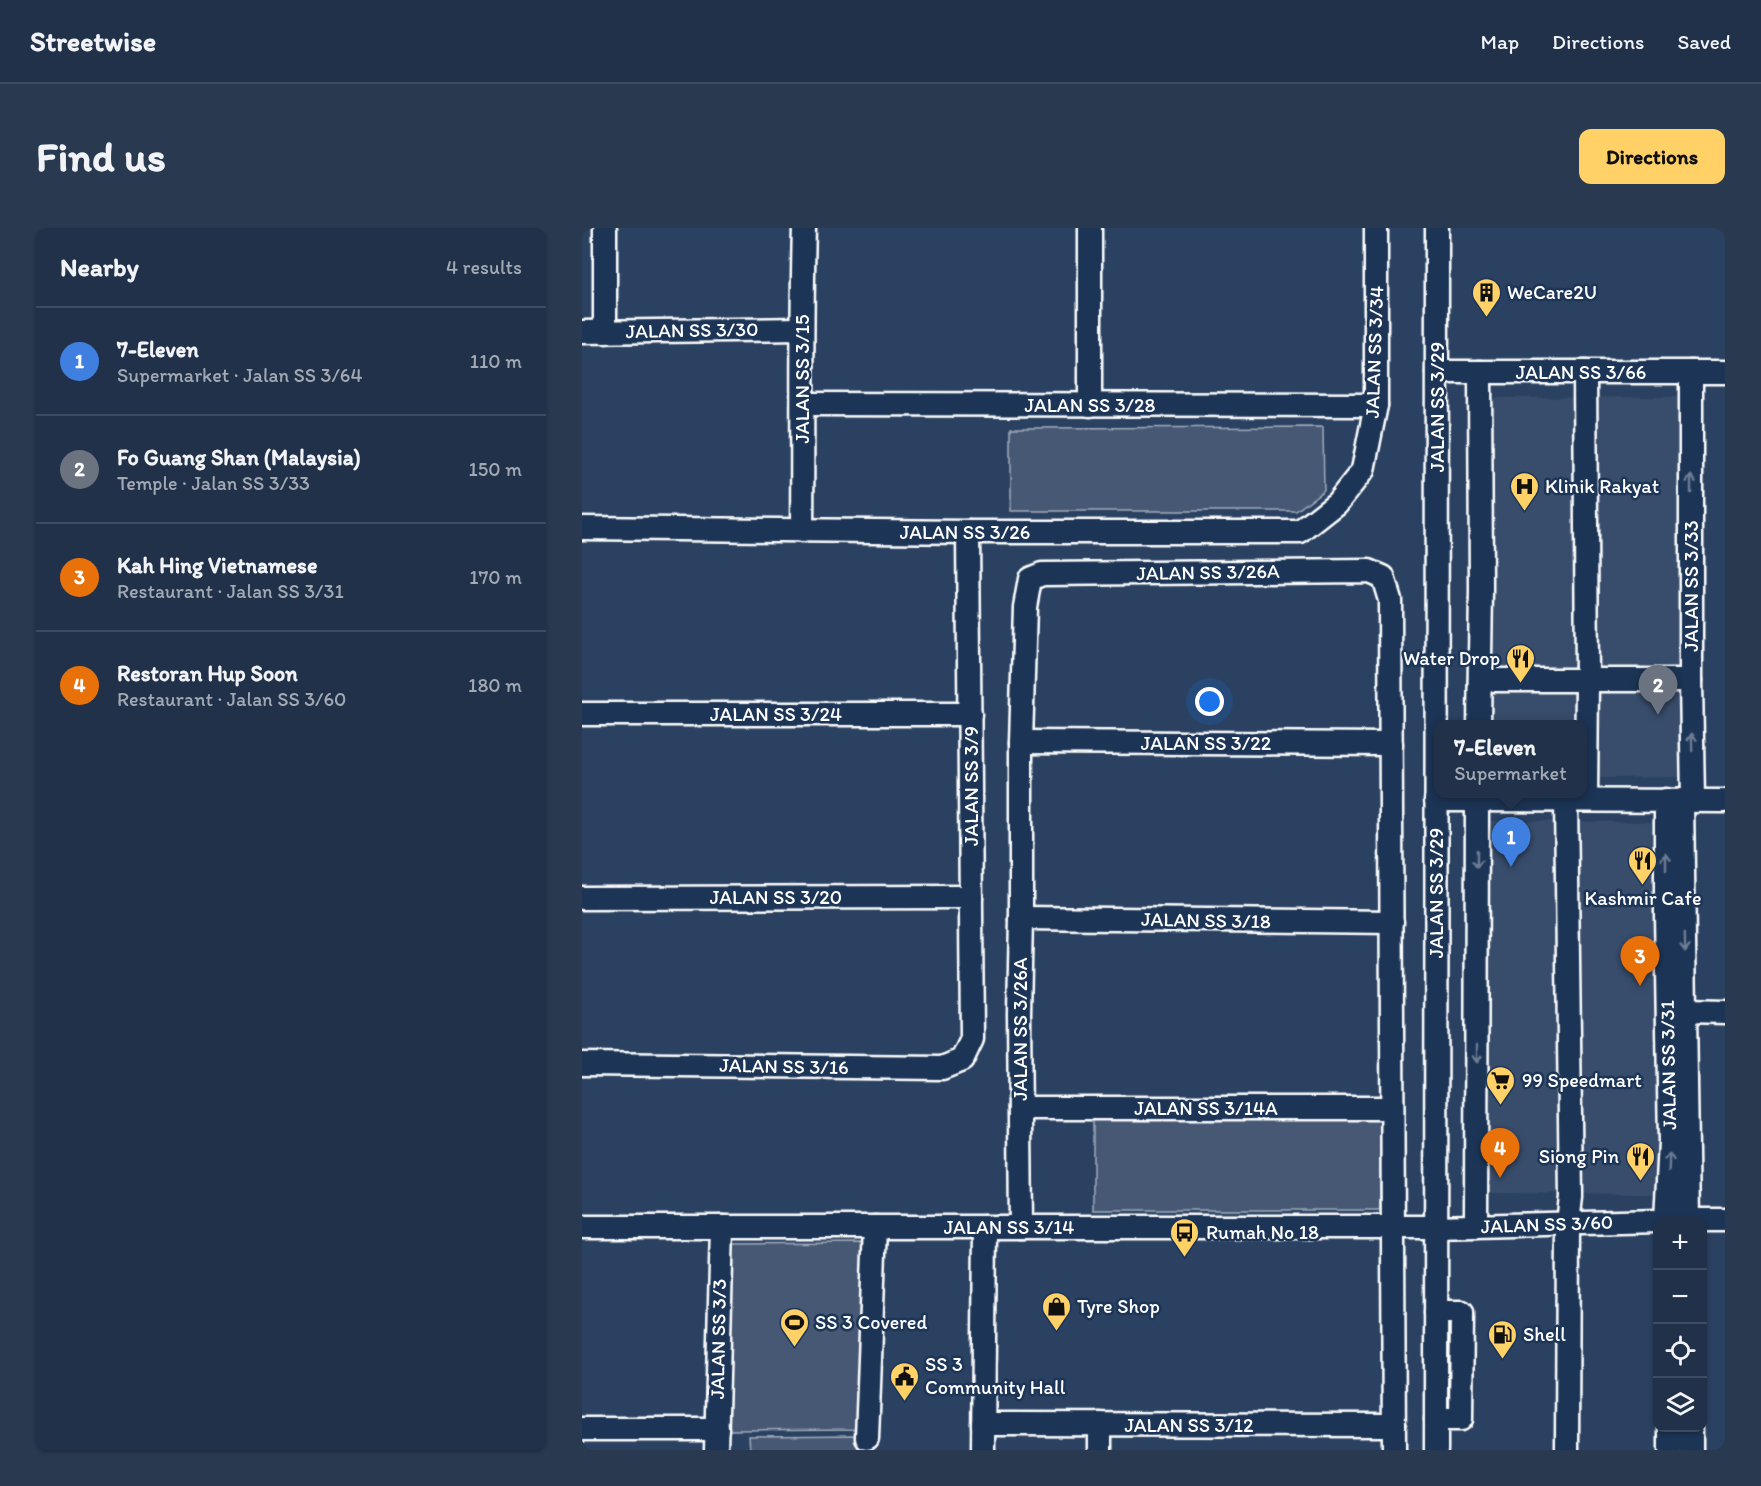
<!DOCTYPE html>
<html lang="en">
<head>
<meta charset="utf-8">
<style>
	:root { --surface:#203149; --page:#283950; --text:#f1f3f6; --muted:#a2a9b4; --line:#3d4c61; --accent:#ffd166 }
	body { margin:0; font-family:Itim,sans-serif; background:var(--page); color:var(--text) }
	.controls { position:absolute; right:18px; bottom:18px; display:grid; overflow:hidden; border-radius:12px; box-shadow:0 2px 4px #0004 }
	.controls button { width:54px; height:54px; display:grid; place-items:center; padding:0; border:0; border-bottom:2px solid var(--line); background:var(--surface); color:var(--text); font:30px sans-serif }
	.you { position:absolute; left:628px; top:474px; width:21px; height:21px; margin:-15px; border:4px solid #fff; border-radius:50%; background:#1a73e8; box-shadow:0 0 0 9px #1a73e833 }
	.badge { display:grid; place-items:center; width:39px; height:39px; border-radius:50%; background:var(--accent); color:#fff; font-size:20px; font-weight:700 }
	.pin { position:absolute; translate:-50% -50px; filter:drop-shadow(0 2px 3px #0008) }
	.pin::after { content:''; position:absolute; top:32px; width:21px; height:18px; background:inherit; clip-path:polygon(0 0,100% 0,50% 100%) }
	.popup { position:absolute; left:852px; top:492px; width:153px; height:78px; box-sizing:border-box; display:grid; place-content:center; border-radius:12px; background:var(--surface); filter:drop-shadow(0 2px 4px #0005); font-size:20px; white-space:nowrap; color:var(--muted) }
	.popup b { font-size:22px; color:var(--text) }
	.popup::after { content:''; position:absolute; left:50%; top:100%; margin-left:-12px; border:12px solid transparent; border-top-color:var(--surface) }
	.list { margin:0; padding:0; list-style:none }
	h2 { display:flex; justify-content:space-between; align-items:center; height:78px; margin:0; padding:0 24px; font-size:26px }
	h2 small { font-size:20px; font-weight:400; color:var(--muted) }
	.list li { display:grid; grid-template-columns:39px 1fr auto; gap:18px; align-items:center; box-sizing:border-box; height:108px; padding:0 24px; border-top:2px solid var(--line) }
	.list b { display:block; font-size:22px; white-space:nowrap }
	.list p { margin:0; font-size:20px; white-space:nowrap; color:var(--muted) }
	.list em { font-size:20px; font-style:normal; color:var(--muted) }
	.icon { flex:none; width:33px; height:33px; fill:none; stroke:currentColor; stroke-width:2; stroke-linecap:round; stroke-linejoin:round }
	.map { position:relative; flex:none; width:1143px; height:1222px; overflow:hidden; border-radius:12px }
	header { display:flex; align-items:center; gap:36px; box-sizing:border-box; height:84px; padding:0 30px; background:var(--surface); border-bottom:2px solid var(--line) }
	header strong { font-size:28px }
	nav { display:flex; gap:33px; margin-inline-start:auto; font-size:21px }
	.intro { display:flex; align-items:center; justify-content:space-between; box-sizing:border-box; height:144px; padding:0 36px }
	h1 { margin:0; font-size:42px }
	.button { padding:15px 27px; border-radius:12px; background:var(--accent); color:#111; font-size:21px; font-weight:700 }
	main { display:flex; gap:36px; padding:0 36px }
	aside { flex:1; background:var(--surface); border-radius:12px; box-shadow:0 2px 4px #0004 }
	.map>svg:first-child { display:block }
	.built { fill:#394e6c }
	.green { fill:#465975; stroke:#a2acba; stroke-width:1.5 }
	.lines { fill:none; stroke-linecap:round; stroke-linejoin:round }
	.minor-casing { stroke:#fff; stroke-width:27 }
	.minor { stroke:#1d3557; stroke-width:22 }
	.oneway { stroke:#6c7c92 }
	.labels { text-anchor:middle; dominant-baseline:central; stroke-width:5; stroke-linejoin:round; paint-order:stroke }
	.poi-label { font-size:20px; fill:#fff; stroke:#1d3557; text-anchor:start }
	.street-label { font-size:20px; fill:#fff; stroke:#1d3557 }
</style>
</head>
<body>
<header>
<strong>Streetwise</strong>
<nav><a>Map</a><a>Directions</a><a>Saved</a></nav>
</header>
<div class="intro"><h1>Find us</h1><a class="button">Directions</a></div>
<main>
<aside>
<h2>Nearby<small>4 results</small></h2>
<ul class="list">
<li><span class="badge" style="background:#3f7fe0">1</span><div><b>7-Eleven</b><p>Supermarket · Jalan SS 3/64</p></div><em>110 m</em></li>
<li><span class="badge" style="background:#6b7280">2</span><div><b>Fo Guang Shan (Malaysia)</b><p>Temple · Jalan SS 3/33</p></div><em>150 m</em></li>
<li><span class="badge" style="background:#e8710a">3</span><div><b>Kah Hing Vietnamese</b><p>Restaurant · Jalan SS 3/31</p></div><em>170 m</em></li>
<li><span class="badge" style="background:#e8710a">4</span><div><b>Restoran Hup Soon</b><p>Restaurant · Jalan SS 3/60</p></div><em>180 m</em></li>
</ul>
</aside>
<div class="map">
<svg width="1143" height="1222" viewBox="0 0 1143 1222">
	<rect width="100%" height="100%" fill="#2a4161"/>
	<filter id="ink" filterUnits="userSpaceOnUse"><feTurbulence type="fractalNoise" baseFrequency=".0167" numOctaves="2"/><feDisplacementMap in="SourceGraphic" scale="12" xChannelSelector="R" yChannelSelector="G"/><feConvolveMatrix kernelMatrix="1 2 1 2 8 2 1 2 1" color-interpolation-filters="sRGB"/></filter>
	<g filter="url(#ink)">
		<g class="built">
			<path d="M1100 169 1102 549 1001 550V496H903L901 170Z"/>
			<path d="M894 593 1079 594 1078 966 894 965Z"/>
		</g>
		<g class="green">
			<path d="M741 199 742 262 714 283H429V200Z"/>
			<rect x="511" y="888" width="287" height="94"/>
			<path d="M281 1015 282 1201 142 1202 141 1016Z"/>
			<path d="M276 1207V1222H168L167 1208Z"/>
		</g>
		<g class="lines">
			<defs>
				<g id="minor">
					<path d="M0 104 219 101"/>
					<path d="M23 104V0"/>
					<path d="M855 144H1143"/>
					<path d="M1003 144 1005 452 1004 572"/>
					<path d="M1109 144V452L1111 572"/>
					<path d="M221 176 794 177"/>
					<path d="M508 177V0"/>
					<path d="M0 300 386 304H718L755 275 781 242 794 177V0"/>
					<path d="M220 303C221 202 219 101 222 0"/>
					<path d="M898 452H1109"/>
					<path d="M0 486H388"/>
					<path d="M897 496 899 362 898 144"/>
					<path d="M439 514 809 516"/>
					<path d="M854 572 1143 573"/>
					<path d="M984 572 989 969 986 995 985 1222"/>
					<path d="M1084 572V686L1088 914 1084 992"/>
					<path d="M1100 572 1106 992"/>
					<path d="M0 670 389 669"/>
					<path d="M439 690 810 694"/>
					<path d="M1104 783 1143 784"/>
					<path d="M0 836 360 840 380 832 390 811 386 304"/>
					<path d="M438 880H810"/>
					<path d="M1091 992H1143"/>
					<path d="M894 998 895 566"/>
					<path d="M0 999H854L1076 993"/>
					<path d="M439 999 437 785 439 690V514L443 379 448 351 460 346 787 343 801 349 808 372 812 1222"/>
					<path d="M854 1191H879L880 1084H854"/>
					<path d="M401 1196 812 1197"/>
					<path d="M518 1196V1222"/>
					<path d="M1088 1200V1222"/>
					<path d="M1109 1200V1222"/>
					<path d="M0 1201H135"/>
					<path d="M285 1210 293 999"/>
					<path d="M134 1222 140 999"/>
					<path d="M401 1222 403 999"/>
					<path d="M854 1222 855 0"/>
				</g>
			</defs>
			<use href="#minor" class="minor-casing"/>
			<use href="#minor" class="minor"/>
		</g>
		<defs><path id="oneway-shaft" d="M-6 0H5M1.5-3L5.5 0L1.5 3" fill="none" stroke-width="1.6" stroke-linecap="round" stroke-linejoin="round" transform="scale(1.5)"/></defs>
		<g class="oneway">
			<use href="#oneway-shaft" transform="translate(1109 256) rotate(-90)"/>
			<use href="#oneway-shaft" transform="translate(1110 514) rotate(-91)"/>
			<use href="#oneway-shaft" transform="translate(895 631) rotate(90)"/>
			<use href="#oneway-shaft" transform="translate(1084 634) rotate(-90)"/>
			<use href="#oneway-shaft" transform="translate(1103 715) rotate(89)"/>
			<use href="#oneway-shaft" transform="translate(895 826) rotate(90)"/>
			<use href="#oneway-shaft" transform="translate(1087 934) rotate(-88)"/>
		</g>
	</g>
	<defs>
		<symbol id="building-pin" viewBox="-11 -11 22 30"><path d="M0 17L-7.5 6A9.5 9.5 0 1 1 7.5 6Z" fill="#ffd166" stroke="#1d3557"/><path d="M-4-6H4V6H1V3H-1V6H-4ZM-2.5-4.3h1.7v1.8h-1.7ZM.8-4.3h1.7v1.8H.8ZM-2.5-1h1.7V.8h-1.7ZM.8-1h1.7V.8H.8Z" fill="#111"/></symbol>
		<symbol id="hospital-pin" viewBox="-11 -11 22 30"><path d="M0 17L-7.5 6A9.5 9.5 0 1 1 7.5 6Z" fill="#ffd166" stroke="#1d3557"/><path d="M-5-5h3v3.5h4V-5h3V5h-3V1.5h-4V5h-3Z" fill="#111"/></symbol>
		<symbol id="restaurant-pin" viewBox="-11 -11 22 30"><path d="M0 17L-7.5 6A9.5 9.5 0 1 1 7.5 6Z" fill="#ffd166" stroke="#1d3557"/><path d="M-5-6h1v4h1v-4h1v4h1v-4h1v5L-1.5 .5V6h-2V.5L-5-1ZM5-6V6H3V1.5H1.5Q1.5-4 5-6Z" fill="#111"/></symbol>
		<symbol id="supermarket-pin" viewBox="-11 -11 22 30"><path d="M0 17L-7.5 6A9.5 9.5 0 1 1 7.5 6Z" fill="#ffd166" stroke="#1d3557"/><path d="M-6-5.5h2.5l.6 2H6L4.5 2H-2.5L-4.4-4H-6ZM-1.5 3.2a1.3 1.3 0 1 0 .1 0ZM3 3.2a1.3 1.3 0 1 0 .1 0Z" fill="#111"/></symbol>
		<symbol id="bus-pin" viewBox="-11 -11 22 30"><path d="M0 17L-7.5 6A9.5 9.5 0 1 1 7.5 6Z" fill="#ffd166" stroke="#1d3557"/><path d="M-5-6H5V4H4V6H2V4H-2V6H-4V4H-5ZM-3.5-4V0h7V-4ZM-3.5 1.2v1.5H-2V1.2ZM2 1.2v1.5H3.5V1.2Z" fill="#111"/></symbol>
		<symbol id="shop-pin" viewBox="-11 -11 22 30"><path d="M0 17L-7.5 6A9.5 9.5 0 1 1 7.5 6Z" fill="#ffd166" stroke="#1d3557"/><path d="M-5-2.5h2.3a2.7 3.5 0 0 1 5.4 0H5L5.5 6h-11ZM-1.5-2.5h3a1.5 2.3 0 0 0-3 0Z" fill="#111"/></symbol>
		<symbol id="stadium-pin" viewBox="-11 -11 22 30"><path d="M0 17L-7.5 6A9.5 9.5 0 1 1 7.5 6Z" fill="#ffd166" stroke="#1d3557"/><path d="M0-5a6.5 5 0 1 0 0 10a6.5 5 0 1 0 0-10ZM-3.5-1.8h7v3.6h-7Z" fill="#111"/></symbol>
		<symbol id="fuel-pin" viewBox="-11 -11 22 30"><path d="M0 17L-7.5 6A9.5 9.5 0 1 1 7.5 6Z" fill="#ffd166" stroke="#1d3557"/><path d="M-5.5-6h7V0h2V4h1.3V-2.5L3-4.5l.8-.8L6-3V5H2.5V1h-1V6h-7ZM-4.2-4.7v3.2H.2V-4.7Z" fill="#111"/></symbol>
		<symbol id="civic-pin" viewBox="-11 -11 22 30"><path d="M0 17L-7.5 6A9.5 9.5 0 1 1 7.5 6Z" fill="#ffd166" stroke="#1d3557"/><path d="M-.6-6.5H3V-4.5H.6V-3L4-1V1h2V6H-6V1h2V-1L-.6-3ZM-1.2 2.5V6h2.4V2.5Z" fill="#111"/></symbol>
	</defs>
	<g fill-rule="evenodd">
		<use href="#building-pin" x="888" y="48" width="33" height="45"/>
		<use href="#hospital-pin" x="926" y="242" width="33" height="45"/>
		<use href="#restaurant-pin" x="922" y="414" width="33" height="45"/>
		<use href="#restaurant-pin" x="1044" y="616" width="33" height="45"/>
		<use href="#supermarket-pin" x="902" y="836" width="33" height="45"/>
		<use href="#restaurant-pin" x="1042" y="912" width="33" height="45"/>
		<use href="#bus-pin" x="586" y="988" width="33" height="45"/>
		<use href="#shop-pin" x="458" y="1062" width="33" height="45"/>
		<use href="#stadium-pin" x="196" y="1078" width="33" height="45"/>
		<use href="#fuel-pin" x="904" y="1090" width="33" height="45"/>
		<use href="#civic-pin" x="306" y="1132" width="33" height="45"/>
	</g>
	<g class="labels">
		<g class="poi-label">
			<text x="925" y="64">WeCare2U</text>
			<text x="963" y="258">Klinik Rakyat</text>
			<text x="918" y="430" text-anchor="end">Water Drop</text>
			<text x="1061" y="670" text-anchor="middle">Kashmir Cafe</text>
			<text x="940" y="852">99 Speedmart</text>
			<text x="1037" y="928" text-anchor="end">Siong Pin</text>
			<text x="624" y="1004">Rumah No 18</text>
			<text x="495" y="1078">Tyre Shop</text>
			<text x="233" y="1094">SS 3 Covered</text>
			<text x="941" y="1106">Shell</text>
			<text x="343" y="1136">SS 3<tspan x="343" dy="23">Community Hall</tspan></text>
		</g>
		<g class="street-label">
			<text transform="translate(110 102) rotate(-1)">JALAN SS 3/30</text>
			<text transform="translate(792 124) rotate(-88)">JALAN SS 3/34</text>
			<text x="999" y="144">JALAN SS 3/66</text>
			<text transform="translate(220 151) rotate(-90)">JALAN SS 3/15</text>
			<text x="508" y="177">JALAN SS 3/28</text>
			<text transform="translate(855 179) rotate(-90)">JALAN SS 3/29</text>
			<text x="383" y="304">JALAN SS 3/26</text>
			<text transform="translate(626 344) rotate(-1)">JALAN SS 3/26A</text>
			<text transform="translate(1109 358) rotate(-90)">JALAN SS 3/33</text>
			<text x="194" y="486">JALAN SS 3/24</text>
			<text x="624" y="515">JALAN SS 3/22</text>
			<text transform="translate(389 558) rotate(-90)">JALAN SS 3/9</text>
			<text transform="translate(854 665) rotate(-90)">JALAN SS 3/29</text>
			<text x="194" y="669">JALAN SS 3/20</text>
			<text transform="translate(624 692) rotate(1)">JALAN SS 3/18</text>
			<text transform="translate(438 801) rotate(-90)">JALAN SS 3/26A</text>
			<text transform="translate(1086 837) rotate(-91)">JALAN SS 3/31</text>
			<text transform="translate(202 838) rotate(1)">JALAN SS 3/16</text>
			<text x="624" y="880">JALAN SS 3/14A</text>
			<text transform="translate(965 996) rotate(-2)">JALAN SS 3/60</text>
			<text x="427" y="999">JALAN SS 3/14</text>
			<text transform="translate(136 1111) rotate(-89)">JALAN SS 3/3</text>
			<text x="607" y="1197">JALAN SS 3/12</text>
		</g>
	</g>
</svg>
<div class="controls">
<button>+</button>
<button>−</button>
<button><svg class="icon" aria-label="locate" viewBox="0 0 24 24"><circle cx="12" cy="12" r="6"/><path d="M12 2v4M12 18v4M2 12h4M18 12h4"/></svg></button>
<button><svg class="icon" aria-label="layers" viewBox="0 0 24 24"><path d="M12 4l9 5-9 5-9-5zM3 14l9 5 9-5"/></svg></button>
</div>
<div class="you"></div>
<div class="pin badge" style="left:929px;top:639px;background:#3f7fe0">1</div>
<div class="popup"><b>7-Eleven</b>Supermarket</div>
<div class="pin badge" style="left:1076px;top:487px;background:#6b7280">2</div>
<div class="pin badge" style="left:1058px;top:758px;background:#e8710a">3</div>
<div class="pin badge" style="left:918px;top:950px;background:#e8710a">4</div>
</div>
</main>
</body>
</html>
